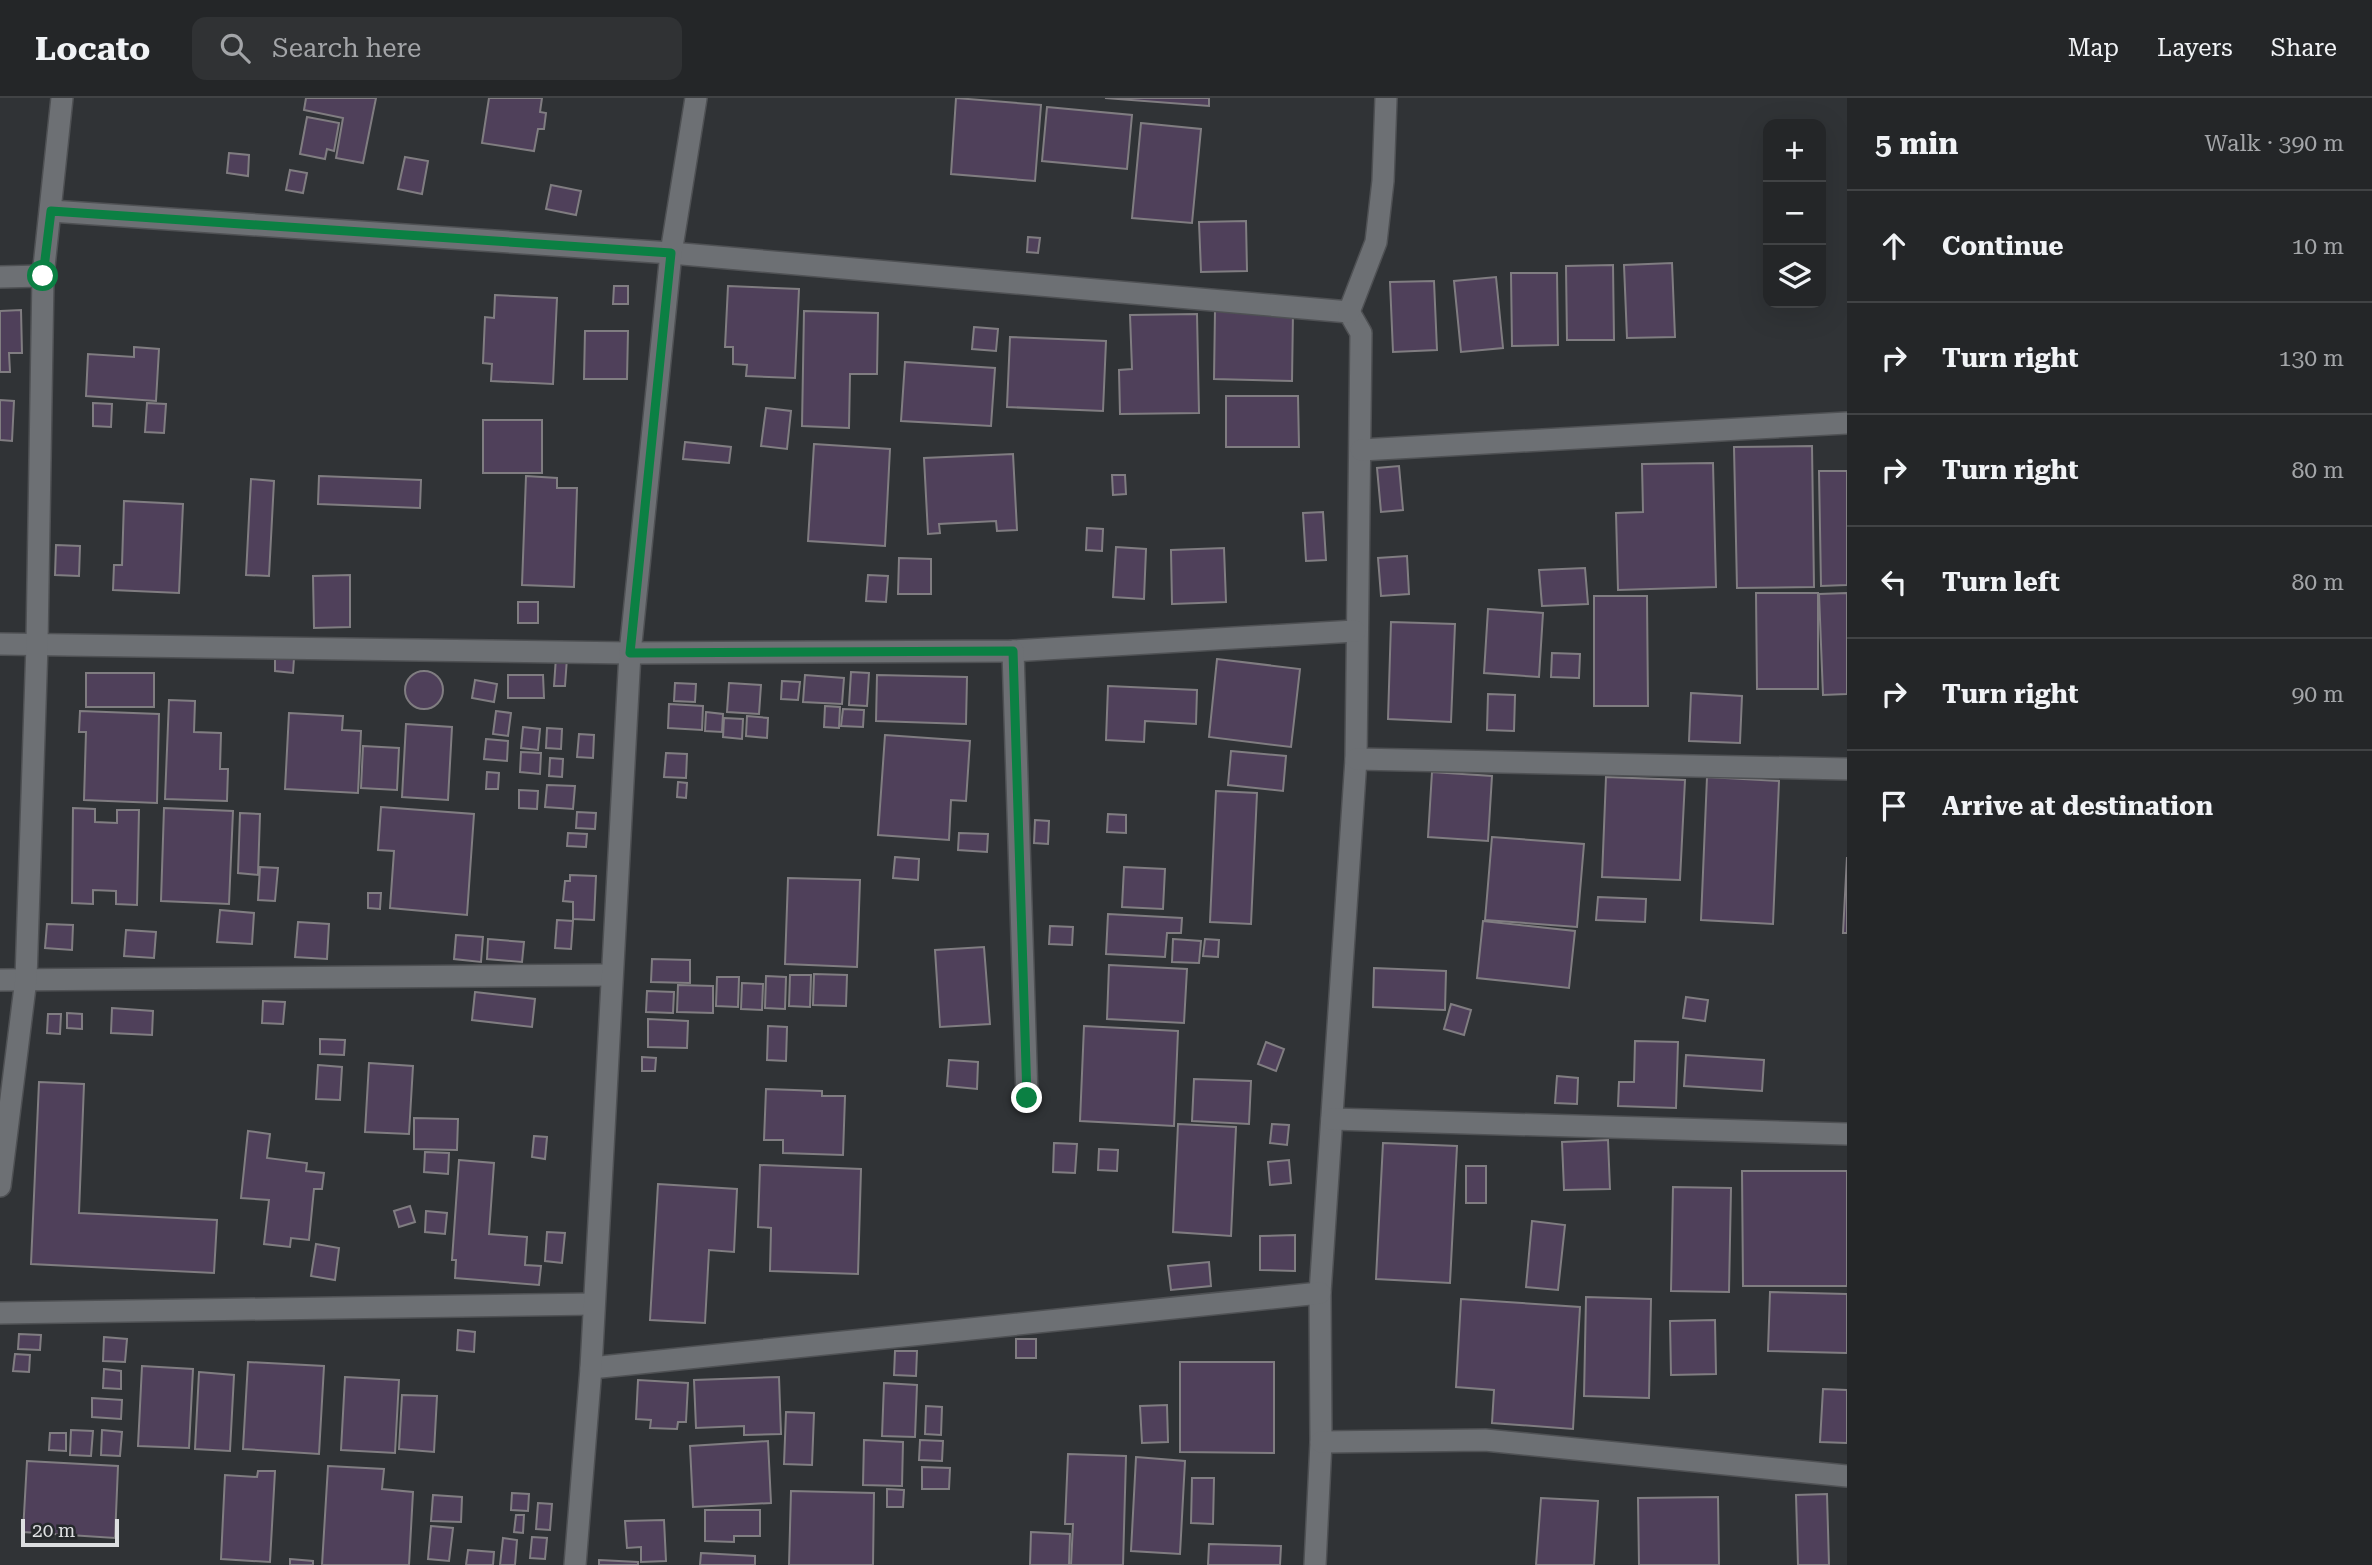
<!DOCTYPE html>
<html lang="en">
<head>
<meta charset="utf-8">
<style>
	:root { --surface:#242628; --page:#303234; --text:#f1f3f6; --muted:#a3a5a8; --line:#414345 }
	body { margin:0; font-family:"Roboto Serif",serif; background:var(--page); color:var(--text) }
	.controls { position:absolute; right:21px; top:21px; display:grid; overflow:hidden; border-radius:14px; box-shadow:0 7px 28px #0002 }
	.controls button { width:63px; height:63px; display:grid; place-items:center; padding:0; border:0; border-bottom:2px solid var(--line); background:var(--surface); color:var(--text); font:35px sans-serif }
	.scale { position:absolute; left:21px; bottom:18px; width:98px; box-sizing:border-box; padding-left:7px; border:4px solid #dddfe1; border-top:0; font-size:19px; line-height:24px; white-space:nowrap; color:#dddfe1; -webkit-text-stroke:5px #26292c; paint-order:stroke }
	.stop { position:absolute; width:21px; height:21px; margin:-16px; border:5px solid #0b8043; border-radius:50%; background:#fff }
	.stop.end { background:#0b8043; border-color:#fff; box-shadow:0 2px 7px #0008 }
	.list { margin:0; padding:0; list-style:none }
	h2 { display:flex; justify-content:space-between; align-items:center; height:91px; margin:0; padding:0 28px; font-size:30px }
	h2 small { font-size:23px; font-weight:400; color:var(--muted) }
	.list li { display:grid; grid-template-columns:46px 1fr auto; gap:21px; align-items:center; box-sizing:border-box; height:112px; padding:0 28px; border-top:2px solid var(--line) }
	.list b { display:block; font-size:26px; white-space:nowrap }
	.list em { font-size:23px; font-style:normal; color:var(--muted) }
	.icon { flex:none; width:38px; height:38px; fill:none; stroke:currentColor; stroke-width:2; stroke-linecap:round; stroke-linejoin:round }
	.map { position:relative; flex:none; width:1847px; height:1467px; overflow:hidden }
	header { display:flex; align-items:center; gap:42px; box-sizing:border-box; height:98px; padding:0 35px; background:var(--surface); border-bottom:2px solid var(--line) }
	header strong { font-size:33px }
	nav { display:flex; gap:38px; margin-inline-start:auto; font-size:24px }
	.search { width:490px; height:63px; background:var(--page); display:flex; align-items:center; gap:18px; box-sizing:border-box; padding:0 24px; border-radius:14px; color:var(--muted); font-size:26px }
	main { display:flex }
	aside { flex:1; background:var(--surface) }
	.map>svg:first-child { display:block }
	.building { fill:#4f405a; stroke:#807d81; stroke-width:2 }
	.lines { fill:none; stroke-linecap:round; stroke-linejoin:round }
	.minor-casing { stroke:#4f5154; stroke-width:24 }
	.minor { stroke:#6d7074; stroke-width:21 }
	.route { stroke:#0b8043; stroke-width:9 }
</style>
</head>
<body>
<header>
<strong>Locato</strong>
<div class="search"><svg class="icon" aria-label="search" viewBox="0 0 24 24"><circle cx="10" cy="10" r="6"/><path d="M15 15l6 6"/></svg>Search here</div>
<nav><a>Map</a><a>Layers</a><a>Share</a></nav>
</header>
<main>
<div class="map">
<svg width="1847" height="1467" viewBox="0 0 1847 1467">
	<rect width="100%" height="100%" fill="#303336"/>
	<g class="building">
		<path d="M306 0H376L363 65 336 60 343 20 304 12Z"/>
		<path d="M489 0H542L540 14 546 15 544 31H538L534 53 482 45Z"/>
		<path d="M956 0 1041 7 1035 83 951 76Z"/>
		<path d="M1105 0H1209V8Z"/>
		<path d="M1047 9 1132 17 1127 71 1042 63Z"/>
		<path d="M307 19 339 25 334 53 327 51 325 61 300 56Z"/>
		<path d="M1141 25 1201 31 1192 125 1132 120Z"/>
		<path d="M229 55 249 57 248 78 227 75Z"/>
		<path d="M405 59 428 63 422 96 398 91Z"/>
		<path d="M290 72 307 75 303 95 286 92Z"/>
		<path d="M551 87 581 93 576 117 546 111Z"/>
		<path d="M1246 123 1247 173 1201 174 1199 124Z"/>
		<path d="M1028 139 1040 140 1038 155 1027 154Z"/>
		<path d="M1672 165 1675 239 1627 240 1624 167Z"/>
		<path d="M1613 167 1614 242H1567L1566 168Z"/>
		<path d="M1511 175H1557L1558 247 1512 248Z"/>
		<path d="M1496 179 1503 250 1461 254 1454 183Z"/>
		<path d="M1434 183 1437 252 1393 254 1390 184Z"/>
		<path d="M614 188H628V206H613Z"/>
		<path d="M728 188 799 191 795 280 746 278 747 267 733 266V249H725Z"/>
		<path d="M495 197 557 200 553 286 491 283 492 266 483 265 485 219 494 220Z"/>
		<path d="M21 212 22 255H9L10 274H0V213Z"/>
		<path d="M1215 212 1293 214 1292 283 1214 281Z"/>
		<path d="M804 213 878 215 877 276H850L849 330 802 328Z"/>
		<path d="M1197 216 1199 315 1120 316 1119 272 1132 271 1130 217Z"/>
		<path d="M974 229 998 231 996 253 972 251Z"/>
		<path d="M585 233H628L627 281H584Z"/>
		<path d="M1010 239 1106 243 1103 313 1007 309Z"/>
		<path d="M134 249 159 251 156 303 86 298 88 256 134 259Z"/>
		<path d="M905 264 995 270 991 328 901 323Z"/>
		<path d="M1226 298H1298L1299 349H1226Z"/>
		<path d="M0 302 14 303 12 343 0 342Z"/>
		<path d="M93 305 112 306 111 329 93 328Z"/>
		<path d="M147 305 166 306 164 335 145 334Z"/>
		<path d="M766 310 791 313 787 351 761 348Z"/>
		<rect x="483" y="322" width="59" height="53"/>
		<path d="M685 344 731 349 729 365 683 361Z"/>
		<path d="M814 346 890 351 885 448 808 443Z"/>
		<path d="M1812 348 1814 489 1737 490 1734 349Z"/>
		<path d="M1013 356 1017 432 997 433 996 423 939 426 940 435 928 436 924 360Z"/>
		<path d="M1713 365 1716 489 1618 492 1616 415 1643 414 1642 366Z"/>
		<path d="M1399 368 1403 412 1381 414 1377 370Z"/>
		<path d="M1819 373H1847V487L1821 488Z"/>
		<path d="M1112 377H1125L1126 396 1113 397Z"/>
		<path d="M319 378 421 382 420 410 318 406Z"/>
		<path d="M526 378 557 380V390H577L574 489 522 487Z"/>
		<path d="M251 381 274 383 269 478 246 477Z"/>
		<path d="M124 403 183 406 179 495 113 492 114 467H122Z"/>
		<path d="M1323 414 1326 462 1306 463 1303 415Z"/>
		<path d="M1087 430 1103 431 1102 453 1086 452Z"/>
		<path d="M56 447 80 448 79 478 55 477Z"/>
		<path d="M1116 449 1146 451 1144 501 1113 499Z"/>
		<path d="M1224 450 1226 504 1172 506 1171 452Z"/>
		<path d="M1407 458 1409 496 1381 498 1378 460Z"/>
		<path d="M899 460 931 461V496H898Z"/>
		<path d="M1585 470 1588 506 1542 508 1539 472Z"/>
		<path d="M350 477V529L314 530 313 478Z"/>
		<path d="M868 477 888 478 886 504 866 503Z"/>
		<path d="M1756 495H1818V591H1757Z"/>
		<path d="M1847 495V596L1823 597 1819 496Z"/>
		<path d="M1594 498H1647L1648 608H1594Z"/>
		<rect x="518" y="504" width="20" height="21"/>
		<path d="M1488 511 1543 515 1539 579 1484 575Z"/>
		<path d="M1391 524 1455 526 1451 624 1388 621Z"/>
		<path d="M1552 555 1580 556 1579 580 1551 579Z"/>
		<path d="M556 559 567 560 565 588H554Z"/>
		<path d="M275 560 294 561 293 575 275 573Z"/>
		<path d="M1217 561 1300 571 1291 649 1209 639Z"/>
		<circle cx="424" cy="592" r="19"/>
		<path d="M851 574 869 575 867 608 849 607Z"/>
		<rect x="86" y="575" width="68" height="34"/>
		<path d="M508 577H543L544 600H508Z"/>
		<path d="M805 577 844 580 842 606 803 604Z"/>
		<path d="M877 577 967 579 966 626 876 623Z"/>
		<path d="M475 582 497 586 494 604 472 600Z"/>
		<path d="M782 583 800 584 798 602 781 601Z"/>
		<path d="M675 585 696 586 695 604 674 603Z"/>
		<path d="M729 585 761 587 759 616 727 614Z"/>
		<path d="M1108 588 1197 592 1196 626 1145 623 1144 644 1106 642Z"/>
		<path d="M1691 595 1742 598 1740 645 1689 643Z"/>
		<path d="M1488 596 1515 597 1514 633 1487 632Z"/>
		<path d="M169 602 195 603 194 634 221 635 220 671H228L227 703 165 701Z"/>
		<path d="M669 606 703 608 702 632 668 630Z"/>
		<path d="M825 608 840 609 839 630 824 629Z"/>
		<path d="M843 611 864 612 863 629 841 628Z"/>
		<path d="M80 613 159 616 157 705 84 702 86 634H79Z"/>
		<path d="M496 613 511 615 508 638 493 636Z"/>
		<path d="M706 614 723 616 722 634 705 633Z"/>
		<path d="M289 615 343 618 342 632 361 633 358 695 285 691Z"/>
		<path d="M747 618 768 620 767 640 746 638Z"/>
		<path d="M724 620 743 621 742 641 723 639Z"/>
		<path d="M406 626 452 629 448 702 402 699Z"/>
		<path d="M523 629 540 631 538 652 521 650Z"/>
		<path d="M547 630 562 631 561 651 546 650Z"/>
		<path d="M579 636 594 637 593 660 577 659Z"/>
		<path d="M885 637 970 643 966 703 951 702 949 742 878 737Z"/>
		<path d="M486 641 508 643 507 663 484 661Z"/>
		<path d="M363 648 399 650 397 692 361 690Z"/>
		<path d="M1231 653 1286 658 1283 693 1228 687Z"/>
		<path d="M521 654 541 655 540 676 520 674Z"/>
		<path d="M666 655 687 656 686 680 664 679Z"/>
		<path d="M550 660 563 661 562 679 549 678Z"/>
		<path d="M487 674 499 675 498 691H486Z"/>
		<path d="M1432 674 1492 678 1488 743 1428 739Z"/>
		<path d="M1606 679 1685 682 1680 782 1602 779Z"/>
		<path d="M1707 679 1779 683 1773 826 1701 822Z"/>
		<path d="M678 684 687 685 686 700 677 699Z"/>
		<path d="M547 687 575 688 573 711 545 709Z"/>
		<path d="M519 692 538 693 537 711 519 710Z"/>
		<path d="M1216 693 1257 695 1251 826 1210 824Z"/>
		<path d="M381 709 474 716 467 817 390 810 394 753 378 752Z"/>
		<path d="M73 710 95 711V724L117 725V712H139L137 807 116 806V793L93 792V806L72 805Z"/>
		<path d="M164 710 233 713 229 806 161 803Z"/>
		<path d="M577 714 596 715 595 731 576 730Z"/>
		<path d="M240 715 260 716 258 777 238 775Z"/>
		<path d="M1108 716 1126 717V735L1107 734Z"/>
		<path d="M1035 722 1049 723 1048 746 1034 745Z"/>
		<path d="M568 735 587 736 586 749 567 748Z"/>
		<path d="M959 735 988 736 987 754 958 752Z"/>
		<path d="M1492 739 1584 746 1577 829 1485 822Z"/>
		<path d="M895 759 919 761 918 782 893 780Z"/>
		<path d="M1847 759V835H1843Z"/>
		<path d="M260 769 278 770 275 803 258 802Z"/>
		<path d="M1124 769 1165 771 1163 811 1122 809Z"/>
		<path d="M570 777 596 778 594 822 573 821V804L563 803 565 783H570Z"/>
		<path d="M788 780 860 782 857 869 785 866Z"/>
		<path d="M368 795H381L380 811 368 810Z"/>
		<path d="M1598 799 1646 801 1645 824 1596 822Z"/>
		<path d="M220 812 254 815 252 846 217 844Z"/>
		<path d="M1108 816 1182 820 1181 835H1167L1165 859 1106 856Z"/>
		<path d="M557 822 573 823 571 851 555 850Z"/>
		<path d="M1483 823 1575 833 1569 890 1477 880Z"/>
		<path d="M298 824 329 826 327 861 295 859Z"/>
		<path d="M47 826 73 827 72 852 45 850Z"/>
		<path d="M1050 828 1073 829 1072 847 1049 846Z"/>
		<path d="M126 832 156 834 154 860 124 858Z"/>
		<path d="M456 837 483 839 481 864 454 861Z"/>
		<path d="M488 841 524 844 522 864 487 861Z"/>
		<path d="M1173 841 1201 843 1199 865 1172 864Z"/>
		<path d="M1205 841 1219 842 1218 859 1203 858Z"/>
		<path d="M984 849 990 926 940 929 935 852Z"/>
		<path d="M652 861 690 862V885L651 884Z"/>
		<path d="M1109 867 1187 871 1184 925 1107 921Z"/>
		<path d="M1374 870 1446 873 1445 912 1373 909Z"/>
		<path d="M814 876 847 877 846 908 813 907Z"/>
		<path d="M790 877H811L810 909 789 908Z"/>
		<path d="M766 878 786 879 785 911 765 910Z"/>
		<path d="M717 879H739L738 909 716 908Z"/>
		<path d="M742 885 763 886 762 912 741 911Z"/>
		<path d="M678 887 713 888V915L677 914Z"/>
		<path d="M647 893 674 894 673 915 646 914Z"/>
		<path d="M475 894 535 901 532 929 472 922Z"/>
		<path d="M1686 899 1708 902 1705 923 1683 920Z"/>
		<path d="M263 903 285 904 283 926 262 925Z"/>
		<path d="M1451 906 1471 912 1464 937 1444 931Z"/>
		<path d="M112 910 153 913 152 937 111 935Z"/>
		<path d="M67 915 82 916V931L67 930Z"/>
		<path d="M48 916H61L60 936 47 935Z"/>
		<path d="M648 921 688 923 687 950 648 949Z"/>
		<path d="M768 928 787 929 786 963 767 962Z"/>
		<path d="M1084 928 1178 933 1174 1028 1080 1023Z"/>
		<path d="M320 941 345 942 344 957 320 956Z"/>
		<path d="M1635 943 1678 944 1676 1010 1618 1008 1619 984H1634Z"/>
		<path d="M1266 944 1284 951 1276 973 1258 966Z"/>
		<path d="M1686 957 1764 962 1762 993 1684 988Z"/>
		<path d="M642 959 656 960 655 973H642Z"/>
		<path d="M949 962 978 964 977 991 947 988Z"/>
		<path d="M369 965 413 968 409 1036 365 1034Z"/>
		<path d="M318 967 342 969 340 1002 316 1001Z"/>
		<path d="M1557 978 1578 980 1577 1006 1555 1005Z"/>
		<path d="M1194 981 1251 983 1249 1026 1192 1023Z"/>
		<path d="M39 984 84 986 79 1115 217 1122 214 1175 31 1166Z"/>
		<path d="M766 991 822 993V998H845L843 1057 783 1055V1042H764Z"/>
		<path d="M414 1020 458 1021 457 1052 414 1051Z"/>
		<path d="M1178 1026 1236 1029 1231 1138 1173 1134Z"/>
		<path d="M1272 1026 1289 1027 1287 1047 1270 1045Z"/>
		<path d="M248 1033 270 1036 267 1060 307 1065 306 1073 324 1075 322 1091H314L309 1142 291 1140 290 1149 264 1146 269 1102 241 1100Z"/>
		<path d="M534 1038 547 1039 545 1061 532 1059Z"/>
		<path d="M1608 1042 1610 1091 1564 1092 1562 1044Z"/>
		<path d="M1054 1045 1077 1046 1075 1075 1053 1074Z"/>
		<path d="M1383 1045 1457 1048 1450 1185 1376 1181Z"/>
		<path d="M1099 1051 1118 1052 1117 1073 1098 1072Z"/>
		<path d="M425 1054 449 1055 448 1076 424 1074Z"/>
		<path d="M459 1062 494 1065 489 1136 527 1139 525 1167 541 1168 539 1187 455 1180 456 1162H452Z"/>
		<path d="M1289 1062 1291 1085 1270 1087 1268 1064Z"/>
		<path d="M760 1067 861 1071 858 1176 770 1173 771 1130 758 1129Z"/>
		<rect x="1466" y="1068" width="20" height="37"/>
		<path d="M1742 1073H1847V1188H1743Z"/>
		<path d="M658 1086 737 1091 734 1154 709 1152 705 1225 650 1222Z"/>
		<path d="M1673 1089 1731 1090 1729 1194 1671 1193Z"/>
		<path d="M410 1108 415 1124 399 1129 394 1113Z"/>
		<path d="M426 1113 447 1115 445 1136 425 1134Z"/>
		<path d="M1532 1123 1565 1127 1558 1192 1526 1189Z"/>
		<path d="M547 1134 565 1135 562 1165 545 1163Z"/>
		<path d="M1295 1137V1173L1260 1172V1138Z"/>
		<path d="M316 1146 339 1150 335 1182 311 1178Z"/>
		<path d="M1209 1164 1211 1188 1171 1192 1168 1168Z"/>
		<path d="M1770 1194 1847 1196V1255L1768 1253Z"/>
		<path d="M1586 1199 1651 1201 1649 1300 1584 1298Z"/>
		<path d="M1461 1201 1580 1209 1573 1331 1492 1325 1494 1292 1456 1289Z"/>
		<path d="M1715 1222 1716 1276 1671 1277 1670 1223Z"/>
		<path d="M458 1232 475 1234 474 1254 457 1252Z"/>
		<path d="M19 1236 41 1237 40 1252 18 1251Z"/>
		<path d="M104 1239 127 1241 125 1264 103 1263Z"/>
		<rect x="1016" y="1241" width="20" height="19"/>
		<path d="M895 1253H917L916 1278 894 1277Z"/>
		<path d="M15 1256 30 1257 29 1274 13 1273Z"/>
		<path d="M248 1264 324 1268 319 1356 243 1351Z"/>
		<path d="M1180 1264H1274V1355L1180 1354Z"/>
		<path d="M142 1268 193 1271 189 1350 138 1348Z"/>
		<path d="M104 1271 121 1273V1291L103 1290Z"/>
		<path d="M199 1274 234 1277 230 1353 195 1351Z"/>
		<path d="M345 1279 399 1282 395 1355 341 1352Z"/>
		<path d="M779 1279 781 1336 744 1337V1328L696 1330 694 1282Z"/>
		<path d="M638 1282 688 1285 686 1324H678L677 1331 650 1330 651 1322 636 1321Z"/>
		<path d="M884 1285 917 1287 915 1339 882 1338Z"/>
		<path d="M1823 1291 1847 1292V1345L1820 1344Z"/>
		<path d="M402 1297 437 1298 434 1354 399 1351Z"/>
		<path d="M92 1300 122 1302 121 1321 92 1319Z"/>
		<path d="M1167 1307 1168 1344 1142 1345 1140 1308Z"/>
		<path d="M926 1308 942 1309 941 1337 925 1336Z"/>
		<path d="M786 1314 814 1315 812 1367 784 1366Z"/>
		<path d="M71 1332 93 1333 91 1358 70 1357Z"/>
		<path d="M102 1332 122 1334 120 1358 101 1357Z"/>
		<path d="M50 1335H66V1353L49 1352Z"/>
		<path d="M864 1342 903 1344 902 1388 863 1387Z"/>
		<path d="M920 1342 943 1343 942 1363 919 1362Z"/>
		<path d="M768 1343 771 1405 693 1409 690 1348Z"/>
		<path d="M1068 1356 1126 1358 1123 1467H1071L1073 1426H1065Z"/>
		<path d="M1136 1359 1185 1363 1180 1456 1131 1453Z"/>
		<path d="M27 1363 118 1368 115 1440 23 1434Z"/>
		<path d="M328 1368 384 1371 382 1391 413 1394 409 1467H322Z"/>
		<path d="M922 1369 950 1370 949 1391H922Z"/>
		<path d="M258 1373H275L270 1464 221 1461 225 1377 257 1379Z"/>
		<path d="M1192 1380H1214L1213 1426 1191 1425Z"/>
		<path d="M887 1391 904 1392 903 1409H887Z"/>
		<path d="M791 1393 874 1395 873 1467H789Z"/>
		<path d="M512 1395 529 1396 528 1413 511 1412Z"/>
		<path d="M1827 1396 1829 1467H1798L1796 1397Z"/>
		<path d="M433 1397 462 1399 461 1424 431 1423Z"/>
		<path d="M1718 1399 1719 1467H1639L1638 1400Z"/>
		<path d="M1541 1400 1598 1403 1594 1467H1536Z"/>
		<path d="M538 1405 552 1406 550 1432 536 1431Z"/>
		<path d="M705 1412H760V1438H734V1444L705 1443Z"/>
		<path d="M516 1417H524L523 1435 514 1434Z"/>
		<path d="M664 1422 666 1463 641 1464V1449L627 1450 625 1423Z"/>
		<path d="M431 1428 453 1430 449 1463 428 1461Z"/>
		<path d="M1031 1434 1070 1436 1069 1467H1030Z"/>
		<path d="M532 1439 547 1440 545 1461 530 1460Z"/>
		<path d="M503 1440 517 1442 515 1467H500Z"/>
		<path d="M1209 1446 1281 1448 1280 1467H1208Z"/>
		<path d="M468 1452 494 1454 493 1467H466Z"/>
		<path d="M701 1455 755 1458V1467H700Z"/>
		<path d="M290 1461 313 1463V1467H290Z"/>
		<path d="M599 1462 638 1464V1467H599Z"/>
	</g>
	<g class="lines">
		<defs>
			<g id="minor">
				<path d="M51 113 671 155 1349 214 1361 235 1356 661 1320 1195 1321 1344 1315 1467"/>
				<path d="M0 179 43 178"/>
				<path d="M1349 214 1376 144 1383 83 1386 0"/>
				<path d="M1361 352 1847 325"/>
				<path d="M0 546 630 555 1013 553 1355 533"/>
				<path d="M1013 553 1027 1000"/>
				<path d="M1356 661 1847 671"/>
				<path d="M0 882 610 877"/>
				<path d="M1332 1021 1847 1036"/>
				<path d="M0 1088 26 881 37 546 43 178 62 0"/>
				<path d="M0 1215 594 1206"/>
				<path d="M591 1270 1320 1195"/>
				<path d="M1321 1344 1485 1342 1847 1378"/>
				<path d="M575 1467 591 1270 630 555 671 155 696 0"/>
			</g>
		</defs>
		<use href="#minor" class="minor-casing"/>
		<use href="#minor" class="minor"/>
	</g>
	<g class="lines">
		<path class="route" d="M43 178 51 113 671 155 630 555 1013 553 1027 1000"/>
	</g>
</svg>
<div class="controls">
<button>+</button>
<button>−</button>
<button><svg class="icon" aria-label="layers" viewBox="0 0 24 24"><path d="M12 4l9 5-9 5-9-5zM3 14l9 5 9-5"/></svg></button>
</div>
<div class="scale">20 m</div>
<div class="stop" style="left:43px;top:178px"></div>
<div class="stop end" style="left:1027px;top:1000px"></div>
</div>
<aside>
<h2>5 min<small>Walk · 390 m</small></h2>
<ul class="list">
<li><svg class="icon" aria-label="ahead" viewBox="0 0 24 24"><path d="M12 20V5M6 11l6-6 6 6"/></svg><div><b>Continue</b></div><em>10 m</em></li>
<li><svg class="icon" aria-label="right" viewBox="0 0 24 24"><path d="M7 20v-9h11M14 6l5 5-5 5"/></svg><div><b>Turn right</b></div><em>130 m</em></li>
<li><svg class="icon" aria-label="right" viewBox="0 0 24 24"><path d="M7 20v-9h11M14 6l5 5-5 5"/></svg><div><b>Turn right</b></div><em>80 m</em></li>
<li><svg class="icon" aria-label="left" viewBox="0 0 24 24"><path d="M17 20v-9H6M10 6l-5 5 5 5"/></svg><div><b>Turn left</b></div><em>80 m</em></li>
<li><svg class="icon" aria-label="right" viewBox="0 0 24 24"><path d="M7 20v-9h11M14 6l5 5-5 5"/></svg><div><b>Turn right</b></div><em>90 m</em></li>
<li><svg class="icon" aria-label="arrive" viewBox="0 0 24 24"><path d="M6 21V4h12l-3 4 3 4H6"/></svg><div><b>Arrive at destination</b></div></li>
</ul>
</aside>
</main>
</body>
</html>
